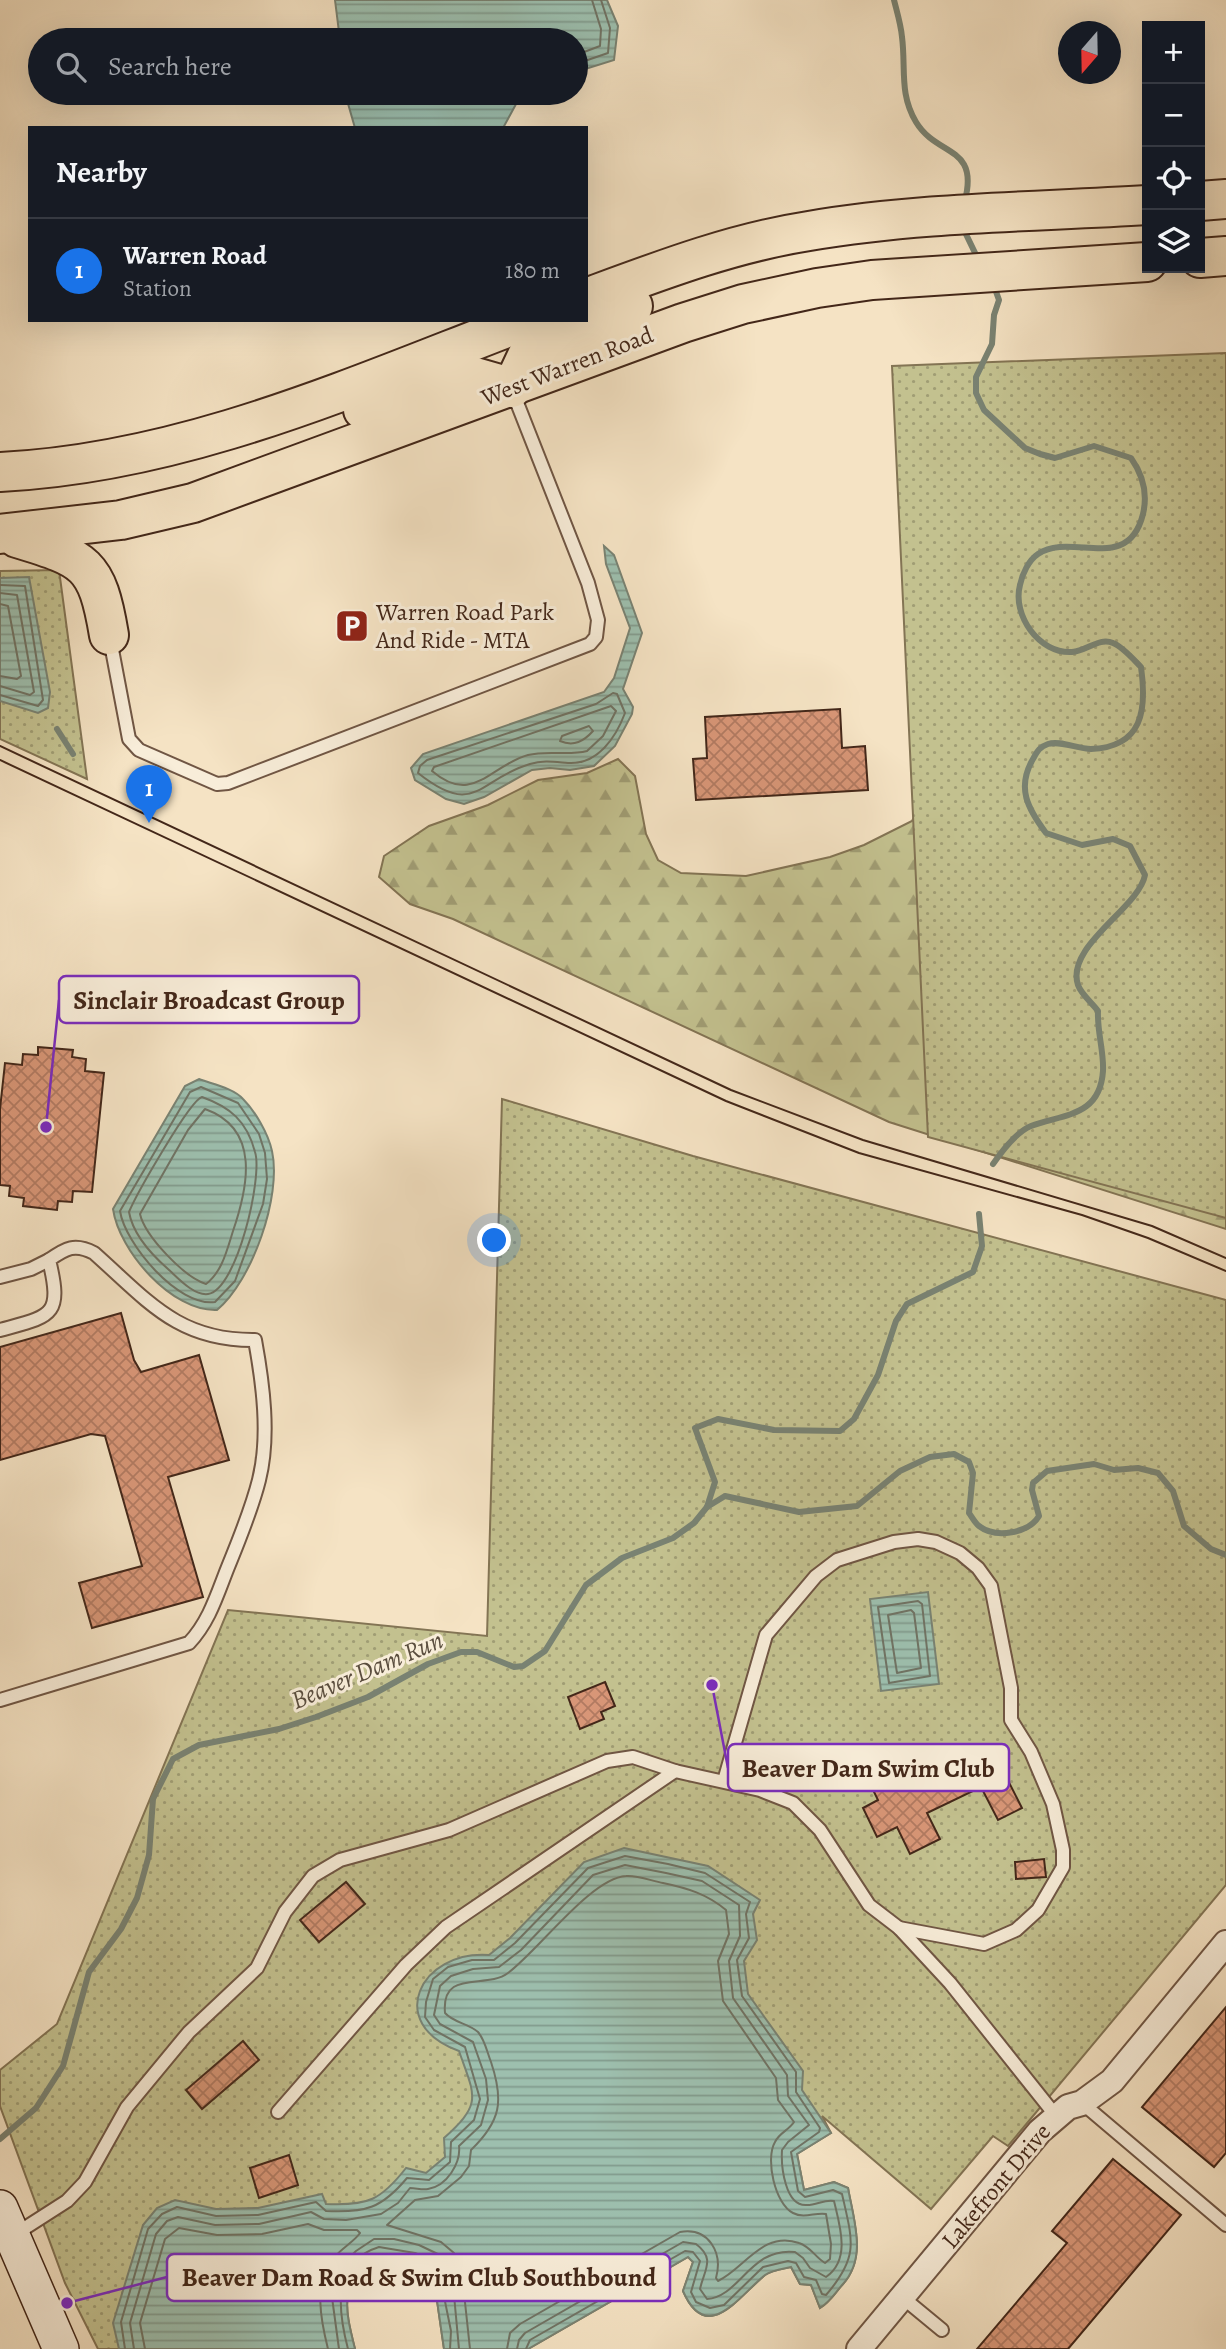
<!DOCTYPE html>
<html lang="en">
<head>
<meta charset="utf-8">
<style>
	:root { --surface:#171b24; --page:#242831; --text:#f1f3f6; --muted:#9ea1a6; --line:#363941; --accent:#1a73e8 }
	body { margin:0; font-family:Alegreya,serif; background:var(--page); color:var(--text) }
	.controls { position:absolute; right:21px; top:21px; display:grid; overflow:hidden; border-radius:0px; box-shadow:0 7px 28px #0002 }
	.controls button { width:63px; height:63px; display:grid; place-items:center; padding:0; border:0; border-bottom:2px solid var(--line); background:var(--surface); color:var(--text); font:35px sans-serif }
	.compass { position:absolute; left:1058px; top:21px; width:63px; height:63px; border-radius:50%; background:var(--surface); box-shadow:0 7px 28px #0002; rotate:200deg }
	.you { position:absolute; left:495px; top:1241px; width:24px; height:24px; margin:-18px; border:5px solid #fff; border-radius:50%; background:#1a73e8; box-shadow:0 0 0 10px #1a73e833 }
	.badge { display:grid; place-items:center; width:46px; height:46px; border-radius:50%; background:var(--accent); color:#fff; font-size:23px; font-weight:700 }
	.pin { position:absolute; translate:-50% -58px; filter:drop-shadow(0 2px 4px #0008) }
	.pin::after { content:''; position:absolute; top:37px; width:24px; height:21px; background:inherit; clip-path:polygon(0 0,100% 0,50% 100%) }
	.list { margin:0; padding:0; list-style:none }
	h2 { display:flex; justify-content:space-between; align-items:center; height:91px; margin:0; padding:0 28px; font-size:30px }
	h2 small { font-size:23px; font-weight:400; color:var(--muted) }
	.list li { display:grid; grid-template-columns:46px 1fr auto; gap:21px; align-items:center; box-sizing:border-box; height:105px; padding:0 28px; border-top:2px solid var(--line) }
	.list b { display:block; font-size:26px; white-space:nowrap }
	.list p { margin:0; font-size:23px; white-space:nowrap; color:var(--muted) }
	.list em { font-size:23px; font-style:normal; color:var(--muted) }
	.icon { flex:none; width:38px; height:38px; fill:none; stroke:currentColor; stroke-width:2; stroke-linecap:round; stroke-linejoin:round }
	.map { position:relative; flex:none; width:1226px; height:2349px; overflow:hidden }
	.search { position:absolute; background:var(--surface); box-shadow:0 7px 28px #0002; left:28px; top:28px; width:560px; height:77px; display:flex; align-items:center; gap:18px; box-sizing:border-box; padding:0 24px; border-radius:38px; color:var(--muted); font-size:26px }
	.panel { position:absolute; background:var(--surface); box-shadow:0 7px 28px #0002; left:28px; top:126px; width:560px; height:196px; border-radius:0px }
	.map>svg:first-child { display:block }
	.forest { fill:url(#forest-firs); stroke:#837454; stroke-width:2 }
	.park { fill:url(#park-dots); stroke:#837454; stroke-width:2 }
	.water { fill:url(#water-rules); stroke:#798272; stroke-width:2 }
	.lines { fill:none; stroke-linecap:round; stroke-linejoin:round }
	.shore { stroke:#707364; stroke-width:2 }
	.stream { stroke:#798272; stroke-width:6 }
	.building { fill:url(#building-cross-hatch); stroke:#432719; stroke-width:2 }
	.lane-casing { stroke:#705644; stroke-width:16 }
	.street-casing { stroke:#705644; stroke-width:28 }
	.secondary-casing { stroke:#432719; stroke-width:38 }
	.primary-casing { stroke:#432719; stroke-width:42 }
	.lane { stroke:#f8edd9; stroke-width:12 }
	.street { stroke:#f8edd9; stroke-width:24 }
	.secondary { stroke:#f8edd9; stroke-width:35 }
	.primary { stroke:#f5e3c4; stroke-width:38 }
	.tram { stroke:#432719; stroke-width:2 }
	.labels { text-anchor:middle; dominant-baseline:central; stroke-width:6; stroke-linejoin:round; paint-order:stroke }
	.street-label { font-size:24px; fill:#432719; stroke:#f8edd9 }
	.poi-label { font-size:24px; fill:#432719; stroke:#f8edd9; text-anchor:start }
	.water-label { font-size:26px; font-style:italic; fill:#5a4d3e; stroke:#f8edd9 }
	.leader { fill:none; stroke:#7b2cbf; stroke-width:2.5 }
	.callout-dot { fill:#7b2cbf; stroke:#f8edd9; stroke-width:2.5 }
	.callout { fill:#f8edd9; stroke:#7b2cbf; stroke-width:2.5 }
	.callout-label { font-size:26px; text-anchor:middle; font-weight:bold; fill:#432719 }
</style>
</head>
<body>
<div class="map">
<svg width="1226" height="2349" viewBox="0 0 1226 2349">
	<defs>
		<pattern id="forest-firs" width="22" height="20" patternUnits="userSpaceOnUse" patternTransform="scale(1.75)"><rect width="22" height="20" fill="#c3c18f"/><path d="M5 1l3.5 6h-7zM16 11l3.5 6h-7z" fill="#a09d74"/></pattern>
		<pattern id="park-dots" width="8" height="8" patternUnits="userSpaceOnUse" patternTransform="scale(1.75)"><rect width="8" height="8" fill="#c3c18f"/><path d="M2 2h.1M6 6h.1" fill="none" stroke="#a09d74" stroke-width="1.8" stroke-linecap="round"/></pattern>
		<pattern id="water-rules" width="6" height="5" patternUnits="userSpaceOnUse" patternTransform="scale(1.75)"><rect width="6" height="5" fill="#9dbfae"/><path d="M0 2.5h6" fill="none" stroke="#829b8d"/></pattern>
		<pattern id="building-cross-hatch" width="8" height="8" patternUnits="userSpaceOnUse" patternTransform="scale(1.75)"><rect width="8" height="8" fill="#d89677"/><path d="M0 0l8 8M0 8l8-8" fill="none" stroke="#b17a61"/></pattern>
	</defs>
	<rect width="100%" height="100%" fill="#f5e3c4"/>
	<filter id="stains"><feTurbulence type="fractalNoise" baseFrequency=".00286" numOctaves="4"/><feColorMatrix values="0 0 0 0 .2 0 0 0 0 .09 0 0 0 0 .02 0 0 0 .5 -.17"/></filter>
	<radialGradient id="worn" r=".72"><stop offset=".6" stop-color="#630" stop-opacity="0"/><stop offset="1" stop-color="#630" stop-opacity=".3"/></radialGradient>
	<path class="forest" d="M618 759 635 776 646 834 658 860 681 873 746 876 830 857 864 845 912 821 928 792 1226 1151V1229L889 1122 453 919 410 904 379 877 384 856 429 826 488 805 538 780 587 773Z"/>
	<g class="park">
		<path d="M1226 353V1218L928 1137 892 366Z"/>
		<path d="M59 570 87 779 0 739V571Z"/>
		<path d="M502 1099 693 1156 1226 1300V1885L1008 2146 993 2136 931 2209 822 2116 831 2133 797 2154 804 2190 834 2182 848 2188C854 2222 867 2257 843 2284 834 2294 831 2301 820 2308L811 2285 800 2284 791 2267C783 2269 772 2270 765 2275 739 2296 707 2346 683 2291L693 2262 688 2257 528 2349H444L432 2266 413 2259 378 2254C339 2283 344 2305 355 2349H98L65 2283 0 2106V2070L57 2024 228 1610 487 1636Z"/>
	</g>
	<g class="water">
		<path d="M335 0H607L618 26 614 60 576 72V40H340Z"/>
		<path d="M345 93H522L503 128H355Z"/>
		<path d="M604 546 614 555 642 633 623 689 633 707 632 714 615 746 594 766 570 770 550 768 532 770 484 797 464 804 446 799 415 780 411 768 423 754 604 692 614 678 630 628 606 564Z"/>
		<path d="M29 577 50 692 48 708 38 713 0 701V578Z"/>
		<path d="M199 1079C212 1084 233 1088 243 1099 255 1111 268 1133 272 1151 282 1196 252 1281 217 1310 172 1312 119 1251 113 1209L185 1086Z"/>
		<path d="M928 1592 939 1684 881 1691 870 1599Z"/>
		<path d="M624 1848 708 1866 760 1900 753 1914 757 1940 744 1961 748 1994 803 2071 802 2090 831 2133 797 2154 804 2190 834 2182 848 2188C854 2222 867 2257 843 2284 834 2294 831 2301 820 2308L811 2285 800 2284 791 2267C782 2269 772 2270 765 2275 739 2296 707 2346 683 2291L693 2262 688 2257 528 2349H444L432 2266 413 2259 378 2254C339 2282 344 2306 355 2349H119L113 2323 143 2225 157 2208 175 2200 216 2209 258 2208 322 2194 326 2204C368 2206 381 2200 406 2168L426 2173 445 2157 444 2138C483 2103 475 2097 459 2051 384 2024 420 1950 489 1955L510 1938 584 1862Z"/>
	</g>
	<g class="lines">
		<g class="shore">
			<path d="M576 55 600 46 601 29 592 0"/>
			<path d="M576 64 608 53 610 28 601 0"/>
			<path d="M0 585 25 586 43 700 38 706 0 695"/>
			<path d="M0 593 17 595 34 692 30 695 0 686"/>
			<path d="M0 604 8 606 21 676 17 679 0 676"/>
			<path d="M613 693 617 694 625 713C616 737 598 765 568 763 555 762 543 760 530 764 478 779 476 819 418 773L420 766 427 760 596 704Z"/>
			<path d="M611 706 616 711 603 736 587 751C568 756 548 750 528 755 489 766 473 806 432 771L434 767Z"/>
			<path d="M589 726 593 731C584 741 574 747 560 741L562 736Z"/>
			<path d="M201 1087 238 1103 259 1134 265 1153 267 1179 263 1204 235 1281 215 1302C178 1307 125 1244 120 1211L190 1092Z"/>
			<path d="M202 1097C230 1107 247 1121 255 1152 263 1176 237 1290 208 1294 194 1296 178 1278 168 1269 152 1255 133 1235 129 1212 136 1195 190 1100 202 1097Z"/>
			<path d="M205 1109C261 1129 248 1187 233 1231 227 1250 222 1272 206 1284 184 1277 145 1236 140 1214L188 1130Z"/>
			<path d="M918 1601 922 1604 930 1676 889 1683 878 1607Z"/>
			<path d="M911 1610 914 1613 921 1668 897 1673 888 1615Z"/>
			<path d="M125 2349 121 2322 148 2229 162 2214 177 2207 216 2216 258 2215 316 2202 326 2211C366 2213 382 2208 407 2178L429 2180 450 2162 451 2142 474 2120 480 2099 465 2047 434 2030 425 2017 426 2002 433 1979 448 1967 472 1960H494L515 1943 588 1868 625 1856 668 1864 705 1873 750 1902 746 1914 749 1938 737 1960 742 1996 796 2072V2092L820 2128 819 2132 791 2152 798 2191 805 2197 833 2190 842 2194C853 2242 859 2257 826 2295L822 2294 816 2280 804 2277 796 2263 788 2261 763 2267 724 2305 710 2308 696 2302 691 2292 700 2261 693 2252 685 2251 530 2340 526 2349"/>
			<path d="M134 2349 130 2323 156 2234 167 2221 178 2217 215 2225 259 2224 311 2212 324 2219 346 2220 381 2214 398 2203 410 2188C416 2188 422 2190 428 2189 447 2186 461 2163 459 2146L481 2125 488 2100 486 2079 473 2042 440 2024 434 2015 440 1986 451 1976 473 1969 499 1967 521 1950 593 1875 625 1865 666 1873 702 1881 739 1905 740 1936 729 1961 733 1998 787 2075 788 2096 809 2125 788 2142 782 2150C781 2166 785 2207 807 2205 817 2205 825 2199 834 2201 840 2226 851 2260 826 2277L810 2268 803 2258 795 2252C750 2247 740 2297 707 2299L700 2289C704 2270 716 2259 696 2244L683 2242 525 2333 519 2340 517 2349"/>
			<path d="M145 2349 140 2323 165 2239 179 2228 217 2235 262 2234 308 2224 324 2230H357L360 2233C354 2242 340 2249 333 2259 313 2284 321 2321 328 2349"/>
			<path d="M339 2349 331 2290 340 2267 356 2251 374 2239H394L419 2245 444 2257 454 2295 459 2349"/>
			<path d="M348 2349C338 2311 331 2262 379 2247L415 2253 437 2262 451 2331 450 2349"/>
			<path d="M470 2349 464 2293 454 2253 441 2242 387 2225 415 2200 438 2196 461 2177 469 2166 471 2150C501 2121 504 2101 491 2062 487 2052 485 2040 478 2032 468 2023 454 2023 445 2013 441 1968 486 1990 508 1973 539 1950 591 1878 626 1876 637 1875 652 1881 663 1883 687 1888 707 1894 726 1910L729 1934 718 1961 723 2001 776 2078 778 2100 794 2122C789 2130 779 2133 775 2142 765 2159 775 2204 793 2213 805 2219 815 2212 826 2214L831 2244 830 2259 825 2263C815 2257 811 2247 799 2243 763 2230 744 2269 718 2281L716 2278C723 2253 709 2227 680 2232L520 2324 510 2333 507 2349"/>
		</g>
		<g class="stream">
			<path d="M894 0C897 12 901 25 902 37 906 68 899 94 916 122 937 157 979 145 965 200"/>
			<path d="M963 228 978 259"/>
			<path d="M57 729 73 754"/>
			<path d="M993 1164C1002 1151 1016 1132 1031 1126 1063 1114 1100 1117 1103 1071 1104 1051 1097 1032 1098 1011 1093 1004 1081 994 1078 985 1065 946 1139 908 1145 875L1130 846 1113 839 1082 845 1046 833C1028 809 1016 788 1033 759 1037 752 1039 747 1048 744 1060 740 1077 749 1091 749 1143 747 1147 710 1141 667 1134 660 1123 647 1113 643 1099 637 1087 651 1072 652 1039 654 1012 615 1020 585 1022 574 1029 560 1038 554 1071 531 1128 575 1143 514 1148 493 1143 475 1131 458L1094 446 1055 458 1040 454 1025 448 984 410 976 393V377L992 344 994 315 999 300 994 286"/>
			<path d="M707 1507 715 1482 695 1428 718 1419 774 1430 840 1431 854 1419 878 1375 896 1321 907 1304 973 1272 982 1246 979 1214"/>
			<path d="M0 2139 36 2108 63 2066 89 1972 121 1929 137 1898 149 1855 153 1799 173 1759 199 1745 279 1729 316 1717 368 1697 428 1664 461 1652H477L514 1667 523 1666 545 1651 586 1585 622 1558 673 1538 694 1523 707 1507 725 1496 799 1512 857 1506 900 1471 930 1457 954 1454 969 1462 973 1473 969 1513C972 1517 975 1523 979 1526 996 1539 1029 1533 1039 1516L1032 1490 1033 1483 1047 1471 1094 1464 1114 1470 1138 1468 1158 1473 1173 1491 1184 1526 1211 1549 1226 1555"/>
		</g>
	</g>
	<g class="building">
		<path d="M840 709 842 748 865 746 868 790 696 800 693 759 707 758 705 717Z"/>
		<path d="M38 1047 73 1050 72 1057 86 1059 85 1071 104 1073 92 1192 73 1191 72 1202 58 1201 57 1210 23 1206 24 1198 9 1196 10 1186 0 1185V1109L5 1063 22 1065 23 1054 38 1055Z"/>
		<path d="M121 1313 134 1360 141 1372 199 1355 229 1460 168 1477 203 1597 92 1628 79 1583 142 1566 105 1436 91 1434 0 1460V1347Z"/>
		<path d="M605 1682 615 1706 601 1712 604 1719 580 1729 568 1697Z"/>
		<path d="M990 1745 1022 1808 998 1820 981 1787 927 1813 940 1839 910 1854 897 1827 877 1837 863 1808 878 1800 859 1761 883 1749 902 1788Z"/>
		<path d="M1044 1859 1046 1877 1016 1879 1015 1862Z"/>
		<path d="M346 1882 365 1904 319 1942 300 1920Z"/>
		<path d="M1226 2007V2153L1214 2167 1142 2107Z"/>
		<path d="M243 2041 259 2060 202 2109 186 2090Z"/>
		<path d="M289 2155 298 2185 259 2198 250 2168Z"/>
		<path d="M1113 2159 1181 2215 1068 2349H977L1067 2243 1052 2231Z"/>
	</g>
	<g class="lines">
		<defs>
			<g id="lane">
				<path d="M110 639 129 739 139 750 217 784 228 783 590 644 596 637 598 620 588 583 512 390"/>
				<path d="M0 1277 31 1269 49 1260"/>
				<path d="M0 1330C51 1316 63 1317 49 1260 66 1248 75 1243 94 1253 148 1301 178 1341 255 1340 263 1384 270 1436 259 1480 251 1512 238 1542 226 1572 216 1598 208 1623 189 1643L0 1700"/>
				<path d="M724 1781 766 1635 816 1576 837 1560 894 1542 918 1539 936 1542 960 1553 978 1568 991 1586 1011 1688V1720L1031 1752 1053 1804 1063 1850V1867L1038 1910 1016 1930 984 1944 899 1928"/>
				<path d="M1082 2103 1226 2225"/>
				<path d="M278 2112 406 1965 446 1927 675 1771"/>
				<path d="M14 2235 67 2201 85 2182 127 2107 189 2032 257 1968 285 1912 313 1876 340 1860 449 1830 607 1761 633 1757 675 1771 760 1790 793 1803 820 1830 869 1905 899 1928 950 1983 1056 2116"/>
				<path d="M902 2297 942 2330"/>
			</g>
			<path id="street" d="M859 2349 1040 2131 1068 2107 1082 2103 1112 2081 1226 1943"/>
			<path id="secondary" d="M0 2208 61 2349"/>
			<g id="primary">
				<path d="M1200 201 1226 199"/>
				<path d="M1200 258 1226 256"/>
				<path d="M586 298C659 271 732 243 809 231 920 212 1035 212 1147 205"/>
				<path d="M512 388 527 356 548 340 633 306"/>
				<path d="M363 410 445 380 475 377 510 387"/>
				<path d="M0 472C186 463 356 385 527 320"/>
				<path d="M0 534 121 520 193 503 683 323 743 304 817 288 872 280 1147 262"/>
				<path d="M17 538C86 559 97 563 109 635"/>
			</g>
		</defs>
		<use href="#lane" class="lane-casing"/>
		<use href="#street" class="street-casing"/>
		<use href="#secondary" class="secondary-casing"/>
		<use href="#primary" class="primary-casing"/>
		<use href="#lane" class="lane"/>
		<use href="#street" class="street"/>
		<use href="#secondary" class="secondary"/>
		<use href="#primary" class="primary"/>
		<g class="tram">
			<path d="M0 746 731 1090 863 1140 1152 1226 1226 1258"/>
			<path d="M0 760 726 1101 859 1153 1082 1215 1148 1238 1226 1271"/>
		</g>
	</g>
	<defs>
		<symbol id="parking-square" viewBox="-11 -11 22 22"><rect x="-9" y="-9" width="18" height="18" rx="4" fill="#8f2418" stroke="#f8edd9"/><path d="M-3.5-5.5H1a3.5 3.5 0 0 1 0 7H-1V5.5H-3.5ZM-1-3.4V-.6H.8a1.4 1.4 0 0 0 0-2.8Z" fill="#fff"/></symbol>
	</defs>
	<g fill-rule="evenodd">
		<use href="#parking-square" x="333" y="607" width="38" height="38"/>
	</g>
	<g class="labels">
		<g class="street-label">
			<text transform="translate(567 366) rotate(-21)">West Warren Road</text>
			<text transform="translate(996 2186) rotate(-50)">Lakefront Drive</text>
		</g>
		<g class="poi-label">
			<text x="376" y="612">Warren Road Park<tspan x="376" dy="28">And Ride - MTA</tspan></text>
		</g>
		<g class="water-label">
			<text transform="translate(367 1670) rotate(-23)">Beaver Dam Run</text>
		</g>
	</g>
	<path class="leader" d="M46 1127L59 1000M712 1685L728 1768M67 2303L167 2277"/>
	<g class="callout-dot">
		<circle cx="46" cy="1127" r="7"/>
		<circle cx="712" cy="1685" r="7"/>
		<circle cx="67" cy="2303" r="7"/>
	</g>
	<g class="callout">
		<rect x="59" y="976" width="300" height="47" rx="7"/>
		<rect x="728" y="1744" width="281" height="47" rx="7"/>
		<rect x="167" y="2254" width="503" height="47" rx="7"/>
	</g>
	<g class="callout-label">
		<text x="209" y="1009">Sinclair Broadcast Group</text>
		<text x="868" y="1777">Beaver Dam Swim Club</text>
		<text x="419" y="2286">Beaver Dam Road &amp; Swim Club Southbound</text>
	</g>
	<rect width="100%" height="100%" filter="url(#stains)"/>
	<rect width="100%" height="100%" fill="url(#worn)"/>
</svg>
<div class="controls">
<button>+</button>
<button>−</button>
<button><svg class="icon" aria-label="locate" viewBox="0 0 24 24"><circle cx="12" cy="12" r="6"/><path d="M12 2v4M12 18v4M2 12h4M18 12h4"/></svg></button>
<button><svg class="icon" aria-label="layers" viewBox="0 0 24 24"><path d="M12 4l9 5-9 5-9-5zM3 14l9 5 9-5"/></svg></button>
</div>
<svg class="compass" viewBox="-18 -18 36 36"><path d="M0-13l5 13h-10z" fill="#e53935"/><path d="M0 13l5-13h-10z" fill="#9ea1a6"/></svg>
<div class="you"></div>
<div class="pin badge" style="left:149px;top:823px">1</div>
<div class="search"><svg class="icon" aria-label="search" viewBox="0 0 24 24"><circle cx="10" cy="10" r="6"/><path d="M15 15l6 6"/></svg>Search here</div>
<section class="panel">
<h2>Nearby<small></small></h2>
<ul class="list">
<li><span class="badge">1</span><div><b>Warren Road</b><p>Station</p></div><em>180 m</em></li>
</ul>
</section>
</div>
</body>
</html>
